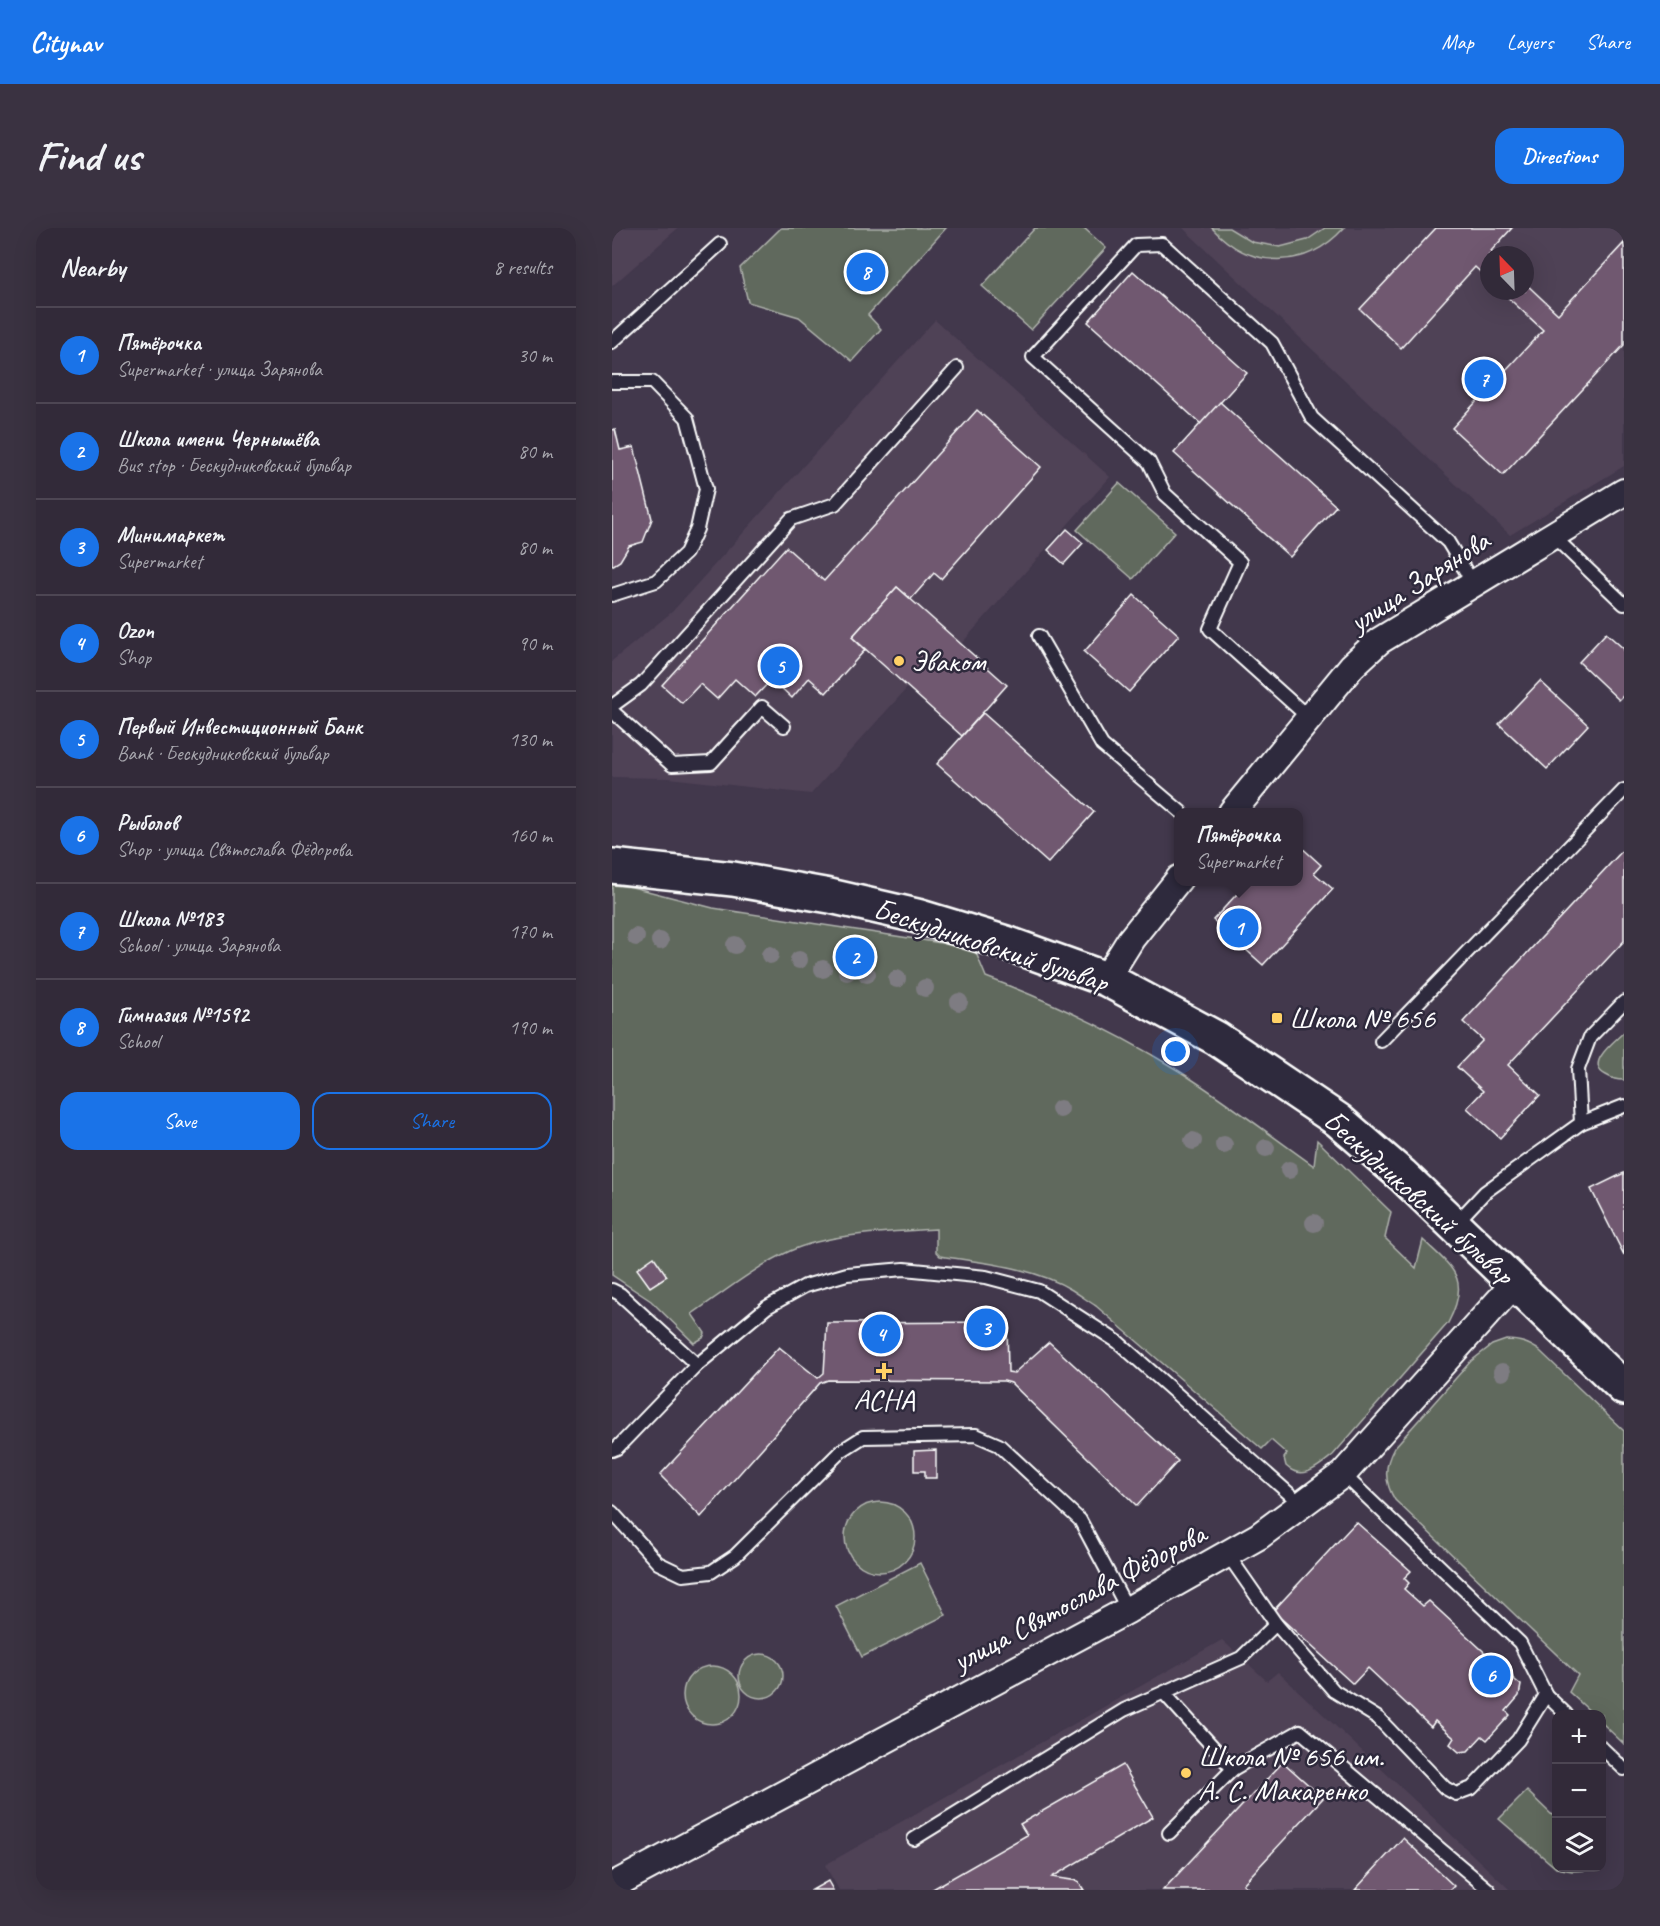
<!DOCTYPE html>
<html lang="en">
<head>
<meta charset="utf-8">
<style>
	:root { --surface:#322a39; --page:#3a3241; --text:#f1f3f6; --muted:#a8a7ae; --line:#4d4653; --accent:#1a73e8 }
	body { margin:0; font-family:Caveat,sans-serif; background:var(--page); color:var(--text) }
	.controls { position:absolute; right:18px; bottom:18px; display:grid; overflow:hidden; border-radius:12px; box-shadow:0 6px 24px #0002 }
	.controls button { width:54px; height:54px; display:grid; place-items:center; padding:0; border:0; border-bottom:2px solid var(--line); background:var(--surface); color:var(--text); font:30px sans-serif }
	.compass { position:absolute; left:868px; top:18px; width:54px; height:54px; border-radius:50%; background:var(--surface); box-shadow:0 6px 24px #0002; rotate:337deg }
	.you { position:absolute; left:564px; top:824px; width:21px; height:21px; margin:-15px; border:4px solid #fff; border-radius:50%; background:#1a73e8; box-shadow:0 0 0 9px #1a73e833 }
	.badge { display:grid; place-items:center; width:39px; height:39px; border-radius:50%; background:var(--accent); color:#fff; font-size:20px; font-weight:700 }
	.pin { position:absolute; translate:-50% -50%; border:3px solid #fff; box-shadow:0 2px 6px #0006 }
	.popup { position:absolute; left:562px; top:580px; width:129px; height:78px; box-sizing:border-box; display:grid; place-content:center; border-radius:12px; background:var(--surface); filter:drop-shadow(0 2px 4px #0005); font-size:20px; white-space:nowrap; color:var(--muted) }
	.popup b { font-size:22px; color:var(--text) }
	.popup::after { content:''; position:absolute; left:50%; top:100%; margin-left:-12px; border:12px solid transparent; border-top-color:var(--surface) }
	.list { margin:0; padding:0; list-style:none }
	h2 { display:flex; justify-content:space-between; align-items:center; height:78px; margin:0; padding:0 24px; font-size:26px }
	h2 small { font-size:20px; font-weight:400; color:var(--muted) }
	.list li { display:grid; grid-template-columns:39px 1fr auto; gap:18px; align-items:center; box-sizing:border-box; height:96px; padding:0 24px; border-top:2px solid var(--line) }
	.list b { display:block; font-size:22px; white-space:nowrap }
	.list p { margin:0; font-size:20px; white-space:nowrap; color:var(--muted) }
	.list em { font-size:20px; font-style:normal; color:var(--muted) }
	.actions { display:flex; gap:12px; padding:18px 24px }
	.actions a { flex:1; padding:14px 0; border:2px solid var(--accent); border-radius:18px; text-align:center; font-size:21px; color:var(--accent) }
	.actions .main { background:var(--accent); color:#fff }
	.icon { flex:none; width:33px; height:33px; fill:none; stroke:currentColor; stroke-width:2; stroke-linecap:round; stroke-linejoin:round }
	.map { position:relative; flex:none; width:1012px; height:1662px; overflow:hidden; border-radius:18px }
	header { display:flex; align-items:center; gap:36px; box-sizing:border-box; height:84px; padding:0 30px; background:var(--accent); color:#fff }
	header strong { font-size:28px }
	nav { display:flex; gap:33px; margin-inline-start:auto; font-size:21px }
	.intro { display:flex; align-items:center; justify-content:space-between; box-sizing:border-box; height:144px; padding:0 36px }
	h1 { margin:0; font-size:42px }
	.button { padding:15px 27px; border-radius:18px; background:var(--accent); color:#fff; font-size:21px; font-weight:700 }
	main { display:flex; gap:36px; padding:0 36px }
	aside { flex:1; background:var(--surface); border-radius:18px; box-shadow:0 6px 24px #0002 }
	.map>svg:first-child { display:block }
	.built { fill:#504257; fill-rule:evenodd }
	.green { fill:#61695d; stroke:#b0b4ae; stroke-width:1.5 }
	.building { fill:#6f5970; stroke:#fff; stroke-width:1.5 }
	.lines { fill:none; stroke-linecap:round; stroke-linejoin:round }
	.lane-casing { stroke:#fff; stroke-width:16 }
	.street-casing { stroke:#fff; stroke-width:30 }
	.secondary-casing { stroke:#fff; stroke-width:38 }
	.lane { stroke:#2f2a3d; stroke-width:12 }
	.street { stroke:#2f2a3d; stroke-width:26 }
	.secondary { stroke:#2f2a3d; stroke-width:33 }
	.tree { fill:#7e7c82 }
	.poi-dot { fill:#ffd166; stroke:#2f2a3d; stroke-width:2 }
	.labels { text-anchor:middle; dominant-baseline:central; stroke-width:5; stroke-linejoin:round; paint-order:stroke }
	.street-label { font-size:30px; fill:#fff; stroke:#2f2a3d }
	.poi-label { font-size:30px; fill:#fff; stroke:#2f2a3d; text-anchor:start }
</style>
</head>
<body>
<header>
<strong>Citynav</strong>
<nav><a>Map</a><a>Layers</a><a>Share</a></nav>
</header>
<div class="intro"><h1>Find us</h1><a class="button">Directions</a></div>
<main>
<aside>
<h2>Nearby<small>8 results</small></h2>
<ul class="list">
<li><span class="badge">1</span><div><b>Пятёрочка</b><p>Supermarket · улица Зарянова</p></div><em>30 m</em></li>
<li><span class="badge">2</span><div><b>Школа имени Чернышёва</b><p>Bus stop · Бескудниковский бульвар</p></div><em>80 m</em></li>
<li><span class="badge">3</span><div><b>Минимаркет</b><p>Supermarket</p></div><em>80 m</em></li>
<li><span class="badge">4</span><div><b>Ozon</b><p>Shop</p></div><em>90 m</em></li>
<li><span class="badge">5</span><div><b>Первый Инвестиционный Банк</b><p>Bank · Бескудниковский бульвар</p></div><em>130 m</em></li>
<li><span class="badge">6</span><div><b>Рыболов</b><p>Shop · улица Святослава Фёдорова</p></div><em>160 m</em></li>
<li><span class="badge">7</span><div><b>Школа №183</b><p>School · улица Зарянова</p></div><em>170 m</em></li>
<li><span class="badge">8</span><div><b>Гимназия №1592</b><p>School</p></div><em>190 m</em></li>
</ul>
<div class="actions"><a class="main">Save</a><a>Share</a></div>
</aside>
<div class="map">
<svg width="1012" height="1662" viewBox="0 0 1012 1662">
	<rect width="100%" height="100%" fill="#42384c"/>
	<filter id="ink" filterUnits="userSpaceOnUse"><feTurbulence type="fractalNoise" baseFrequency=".0167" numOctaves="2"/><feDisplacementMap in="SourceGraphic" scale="12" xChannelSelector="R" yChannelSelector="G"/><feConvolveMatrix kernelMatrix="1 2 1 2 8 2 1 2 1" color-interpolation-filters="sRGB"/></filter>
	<g filter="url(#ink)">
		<g class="built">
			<path d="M0 0H66L0 58Z"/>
			<path d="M571 0H1012V238L898 307ZM877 27H913V63H877Z"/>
			<path d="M323 92 498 249 349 416 285 359 240 409 296 459 199 566 57 550 0 549V433L60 384Z"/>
			<path d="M610 1412 655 1453 666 1444 898 1662H227L213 1637Z"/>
		</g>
		<g class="green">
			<path d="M169 0H334L256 87 269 101 240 133 187 89 136 74 128 40Z"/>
			<path d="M423 0H472L494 20 419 102 370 58Z"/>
			<path d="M600 0H617L640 14 668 19 695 12 713 0H732C694 42 638 42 600 0Z"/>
			<path d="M507 255 563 304 521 351 465 302Z"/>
			<path d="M0 657 20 659 101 680 362 720 374 749C441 774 507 806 567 843 613 872 657 906 702 938L705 912 779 984 773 1010 804 1040 811 1012C842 1041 859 1051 836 1095L721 1227C707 1238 691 1254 674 1238L672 1230 675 1226 659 1212 650 1221 484 1078C476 1073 468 1067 460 1062 422 1039 371 1035 328 1028L324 1024V1001C280 1004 218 1005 178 1023 143 1039 112 1064 80 1086L93 1105 91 1110 82 1115 39 1073 0 1047Z"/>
			<path d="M1012 804V852C1004 852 1001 851 994 847 972 836 1002 814 1012 804Z"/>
			<path d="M894 1112C908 1112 917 1115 928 1123L1012 1203V1516L990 1495V1486H981L957 1464 966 1447 783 1272C772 1254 772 1238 782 1220L859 1133 880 1117Z"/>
			<circle cx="268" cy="1309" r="35"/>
			<path d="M308 1335 334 1387 250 1429 224 1378Z"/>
			<circle cx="149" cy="1448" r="22"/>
			<circle cx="100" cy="1467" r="29"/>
			<path d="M915 1563 939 1586 944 1588 945 1640H982L980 1642 960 1643 944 1640 887 1591Z"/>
		</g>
		<g class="building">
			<path d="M824 0H900L879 23 883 27H877V52L863 39 789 120 748 81Z"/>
			<path d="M1012 15V117L891 247 840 200 931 102 889 63H913V55L946 86Z"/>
			<path d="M521 43 635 145 589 196 476 94Z"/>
			<path d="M608 174 724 278 678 329 562 225Z"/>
			<path d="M365 182 429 239 329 351 322 345 299 371 285 359 240 409 253 422 214 465 197 450 180 470 160 451 143 469 123 451 105 471 88 456 70 475 50 457 174 319 212 353Z"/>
			<path d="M3 201 8 222 22 219 40 291 31 314 17 318 8 333 0 338V202Z"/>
			<path d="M455 301 471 315 452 336 436 322Z"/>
			<path d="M285 359 395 457 350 508 240 409Z"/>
			<path d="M522 367 567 407 517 464 472 424Z"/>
			<path d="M994 405 1012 421V467L1007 472 967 434Z"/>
			<path d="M928 453 976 497 935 541 887 496Z"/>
			<path d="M371 485 482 584 436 635 325 536Z"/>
			<path d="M687 617 709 637 702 645 721 661 651 737 601 692 636 654H687Z"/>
			<path d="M1012 621V713L896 837 928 867 888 910 855 880 871 863 845 839 871 812 851 794Z"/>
			<path d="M1012 945V1027L979 961Z"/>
			<path d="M42 1029 55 1048 38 1059 25 1041Z"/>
			<path d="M395 1094 396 1144 402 1145 437 1114 566 1233 525 1278 399 1155 392 1153 216 1152 208 1155 89 1289 48 1247 167 1119 206 1150 212 1145 215 1095Z"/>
			<path d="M324 1222V1250H313V1243H302V1223Z"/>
			<path d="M744 1294 799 1343 792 1350 797 1355 792 1361 811 1378 817 1373 881 1432 876 1437 893 1453 898 1448 909 1457 907 1468 894 1483 898 1487 875 1512 870 1508 856 1523 847 1524 838 1516 842 1510 823 1493 819 1499 756 1440 741 1456 661 1383Z"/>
			<path d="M671 1534 711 1570 631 1656 638 1662H551Z"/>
			<path d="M511 1537 541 1589 440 1649 466 1653 472 1662H319L415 1607 408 1596Z"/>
			<path d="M791 1610 842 1658 838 1662H743Z"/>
			<path d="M216 1653 221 1662H200Z"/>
		</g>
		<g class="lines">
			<defs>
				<g id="lane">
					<path d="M0 114 108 16"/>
					<path d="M0 154H40L75 190 94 261 85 301 74 325 44 353 0 367"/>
					<path d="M940 307 1012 376"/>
					<path d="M427 408 490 517 569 584"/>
					<path d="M0 478 29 457 179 291 223 276 345 140"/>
					<path d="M0 483 60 537 99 535 150 479 172 498"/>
					<path d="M696 489 598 401 628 334 553 266 537 234 421 129 524 17 550 16 660 115 700 190 836 314 861 355"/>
					<path d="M769 813 1012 562"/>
					<path d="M969 895 1012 878"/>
					<path d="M843 996 873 964 969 895 966 841 978 809 1012 774"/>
					<path d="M0 1062 8 1066 85 1137"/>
					<path d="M0 1222 5 1220 85 1137 155 1079 193 1058 235 1046 292 1041 374 1049 427 1063 506 1114 690 1277"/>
					<path d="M731 1246 908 1415 934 1467 954 1486"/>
					<path d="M0 1284 46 1335 71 1347 99 1344 123 1328 229 1223 251 1209 364 1207 387 1217 468 1292 516 1382"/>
					<path d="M616 1327 664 1396 722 1463 766 1490 833 1560 844 1566 860 1560 906 1512 934 1467"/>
					<path d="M552 1465 621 1541"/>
					<path d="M990 1520 1012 1541"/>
					<path d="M557 1605 621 1541 688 1503 877 1662"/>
					<path d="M302 1611 512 1482 629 1430 664 1396"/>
				</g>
				<g id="street">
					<path d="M620 584 740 438 767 413 1012 264"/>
					<path d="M494 751 519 711 567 651"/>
					<path d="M0 1658 516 1382 647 1308 731 1246 903 1055"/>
				</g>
				<path id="secondary" d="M0 638 121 651 218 668 305 688 394 715 494 751 524 767 604 810 726 892 790 947 1012 1160"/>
			</defs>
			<use href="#lane" class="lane-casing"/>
			<use href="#street" class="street-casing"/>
			<use href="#secondary" class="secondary-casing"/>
			<use href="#lane" class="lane"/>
			<use href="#street" class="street"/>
			<use href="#secondary" class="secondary"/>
		</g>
		<g class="tree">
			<circle cx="24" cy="709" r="9"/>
			<circle cx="48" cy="713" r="9"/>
			<circle cx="123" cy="717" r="9"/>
			<circle cx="158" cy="727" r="9"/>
			<circle cx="187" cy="732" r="9"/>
			<circle cx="211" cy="741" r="9"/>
			<circle cx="235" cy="744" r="9"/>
			<circle cx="255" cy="746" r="9"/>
			<circle cx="285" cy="751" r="9"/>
			<circle cx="313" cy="760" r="9"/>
			<circle cx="347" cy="774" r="9"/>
			<circle cx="448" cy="881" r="9"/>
			<circle cx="581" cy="913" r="9"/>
			<circle cx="612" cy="917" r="9"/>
			<circle cx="654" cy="920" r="9"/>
			<circle cx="677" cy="942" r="9"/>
			<circle cx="702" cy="995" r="9"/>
			<circle cx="890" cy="1144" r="9"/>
		</g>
	</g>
	<g class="poi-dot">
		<circle cx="287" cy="433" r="6"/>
		<rect x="659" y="784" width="12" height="12" rx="3"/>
		<path d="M269 1134h6v6h6v6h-6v6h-6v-6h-6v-6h6z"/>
		<circle cx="574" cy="1545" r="6"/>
	</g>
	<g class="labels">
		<g class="street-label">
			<text transform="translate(807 353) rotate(-33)">улица Зарянова</text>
			<text transform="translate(379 717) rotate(18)">Бескудниковский бульвар</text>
			<text transform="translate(807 969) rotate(42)">Бескудниковский бульвар</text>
			<text transform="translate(467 1369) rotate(-28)">улица Святослава Фёдорова</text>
		</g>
		<g class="poi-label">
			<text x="299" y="433">Эваком</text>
			<text x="677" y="790">Школа № 656</text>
			<text x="272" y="1171" text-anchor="middle">АСНА</text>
			<text x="586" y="1528">Школа № 656 им.<tspan x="586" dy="34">А. С. Макаренко</tspan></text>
		</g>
	</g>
</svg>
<div class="controls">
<button>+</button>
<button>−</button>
<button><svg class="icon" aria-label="layers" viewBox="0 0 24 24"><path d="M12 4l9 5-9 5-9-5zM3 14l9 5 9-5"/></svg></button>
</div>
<svg class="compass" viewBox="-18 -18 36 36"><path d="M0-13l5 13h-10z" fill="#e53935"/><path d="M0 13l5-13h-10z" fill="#a8a7ae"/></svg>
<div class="you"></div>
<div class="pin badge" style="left:627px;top:700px">1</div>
<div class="popup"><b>Пятёрочка</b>Supermarket</div>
<div class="pin badge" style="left:243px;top:729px">2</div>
<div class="pin badge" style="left:374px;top:1100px">3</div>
<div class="pin badge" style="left:269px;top:1106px">4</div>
<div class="pin badge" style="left:168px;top:438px">5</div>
<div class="pin badge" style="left:879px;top:1447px">6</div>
<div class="pin badge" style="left:872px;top:151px">7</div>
<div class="pin badge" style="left:254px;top:44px">8</div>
</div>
</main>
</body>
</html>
